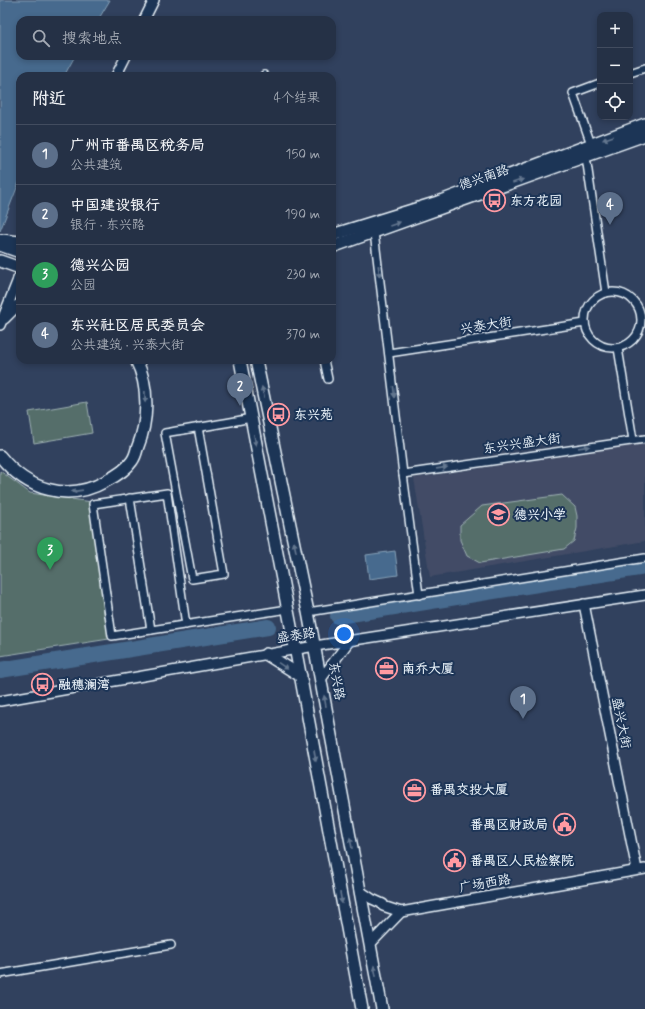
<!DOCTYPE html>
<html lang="zh">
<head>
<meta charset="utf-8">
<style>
	:root { --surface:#253146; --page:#2d394d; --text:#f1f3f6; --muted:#a3a9b3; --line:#424c5f; --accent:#e69b98 }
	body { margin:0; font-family:Mynerve,"LXGW WenKai TC",sans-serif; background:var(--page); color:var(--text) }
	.controls { position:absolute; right:12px; top:12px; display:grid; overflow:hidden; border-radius:8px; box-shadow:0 2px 6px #0003 }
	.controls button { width:36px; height:36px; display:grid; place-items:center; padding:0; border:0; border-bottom:1px solid var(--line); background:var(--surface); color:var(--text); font:20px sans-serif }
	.you { position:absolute; left:344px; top:634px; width:14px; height:14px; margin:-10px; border:3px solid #fff; border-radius:50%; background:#1a73e8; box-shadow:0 0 0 6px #1a73e833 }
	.badge { display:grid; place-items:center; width:26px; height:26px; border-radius:50%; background:var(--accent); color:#fff; font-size:13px; font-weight:700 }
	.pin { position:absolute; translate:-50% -33px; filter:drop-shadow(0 1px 2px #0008) }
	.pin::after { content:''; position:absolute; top:21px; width:14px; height:12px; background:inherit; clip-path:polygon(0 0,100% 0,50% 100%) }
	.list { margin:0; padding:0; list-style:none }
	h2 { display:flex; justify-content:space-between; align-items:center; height:52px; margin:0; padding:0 16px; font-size:17px }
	h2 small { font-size:13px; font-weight:400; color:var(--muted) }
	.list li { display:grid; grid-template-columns:26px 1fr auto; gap:12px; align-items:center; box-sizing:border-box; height:60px; padding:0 16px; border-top:1px solid var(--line) }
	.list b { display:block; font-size:15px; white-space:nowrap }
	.list p { margin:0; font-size:13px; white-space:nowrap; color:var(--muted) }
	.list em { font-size:13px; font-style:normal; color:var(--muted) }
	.icon { flex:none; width:22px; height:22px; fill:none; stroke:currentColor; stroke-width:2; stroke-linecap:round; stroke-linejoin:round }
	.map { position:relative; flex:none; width:645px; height:1009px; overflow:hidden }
	.search { position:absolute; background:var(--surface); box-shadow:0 2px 6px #0003; left:16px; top:16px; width:320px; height:44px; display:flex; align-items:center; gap:10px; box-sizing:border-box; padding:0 14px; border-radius:12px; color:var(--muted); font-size:15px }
	.panel { position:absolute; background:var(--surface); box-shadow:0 2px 6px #0003; left:16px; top:72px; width:320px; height:292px; border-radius:12px }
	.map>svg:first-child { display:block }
	.built { fill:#424c66 }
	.green { fill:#556e6b; stroke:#9eb0b2 }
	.water { fill:#466b8e; stroke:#87a1b8 }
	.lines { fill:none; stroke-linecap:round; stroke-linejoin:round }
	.river { stroke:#466b8e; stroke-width:16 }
	.minor-casing { stroke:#e8f1f8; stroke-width:10 }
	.tertiary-casing { stroke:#e8f1f8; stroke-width:12 }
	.secondary-casing { stroke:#e8f1f8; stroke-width:14 }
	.minor { stroke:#1d3557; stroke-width:7 }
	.tertiary { stroke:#1d3557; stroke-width:9 }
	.secondary { stroke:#1d3557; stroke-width:11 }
	.oneway { fill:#64778f }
	.labels { text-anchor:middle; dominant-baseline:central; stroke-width:4; stroke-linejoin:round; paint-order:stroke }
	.street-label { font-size:13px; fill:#e8f1f8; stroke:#1d3557 }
	.poi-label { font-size:13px; font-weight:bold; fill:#e8f1f8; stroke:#1d3557; text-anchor:start }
</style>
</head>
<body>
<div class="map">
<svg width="645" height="1009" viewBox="0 0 645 1009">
	<rect width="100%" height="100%" fill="#31415e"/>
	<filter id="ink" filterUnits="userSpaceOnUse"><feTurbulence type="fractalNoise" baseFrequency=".025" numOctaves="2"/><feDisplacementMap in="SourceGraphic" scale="8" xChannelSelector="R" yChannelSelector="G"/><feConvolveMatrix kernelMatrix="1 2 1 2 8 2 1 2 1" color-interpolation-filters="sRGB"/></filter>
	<g filter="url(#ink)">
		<path class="built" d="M645 444V541L430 577 414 478Z"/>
		<g class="green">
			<path d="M87 402 92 433 34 443 29 412Z"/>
			<path d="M0 471 30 493 92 502 109 639 0 656Z"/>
			<path d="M562 495 575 507 577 516V528L574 541 564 549 480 563 467 556 460 540V525L482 506Z"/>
		</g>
		<g class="water">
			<path d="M0 0H110L98 20H20V56H75L64 76H20V180L0 231Z"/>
			<path d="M395 551 398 575 369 579 366 555Z"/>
		</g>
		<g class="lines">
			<g class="river">
				<path d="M338 616 645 567"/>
				<path d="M0 670 268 627"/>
			</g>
			<defs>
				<g id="minor">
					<path d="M630 73 645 68"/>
					<path d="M264 75 265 76"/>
					<path d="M591 144 573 93 600 83"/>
					<path d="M586 157 606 293"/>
					<path d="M374 232 403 474 419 595"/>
					<circle cx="613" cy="320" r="28"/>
					<path d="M618 348 633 440"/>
					<path d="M389 353 585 323"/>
					<path d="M324 360 328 379"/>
					<path d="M198 427 224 574 192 579 165 433C194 428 222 424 251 418"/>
					<path d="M403 474 645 439"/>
					<path d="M130 498 151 630"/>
					<path d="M308 612 645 558"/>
					<path d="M186 625 167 493 93 504 112 636 288 609"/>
					<path d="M0 974 171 945"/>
				</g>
				<g id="tertiary">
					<path d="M144 20 154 0"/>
					<path d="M116 76 126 56"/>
					<path d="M0 325 19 277"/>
					<path d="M584 604 637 870"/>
					<path d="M321 679 350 640"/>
					<path d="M0 701 315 646 645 595"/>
					<path d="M360 891 372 899 383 904V906L401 912"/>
					<path d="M370 944 401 912 645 869"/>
				</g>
				<g id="secondary">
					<path d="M332 235 438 202 645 124"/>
					<path d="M1 240 20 242"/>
					<path d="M0 245 20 252"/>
					<path d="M332 247 645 135"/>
					<path d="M0 261 20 268"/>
					<path d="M19 279 20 286"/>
					<path d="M4 318 15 307 20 305"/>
					<path d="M240 360 298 663 362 1009"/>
					<path d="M256 360 308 612 382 1009"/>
					<path d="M0 456C27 490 68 503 106 481 116 476 126 470 132 461 135 457 136 453 137 449 148 422 150 387 136 360"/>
					<path d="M266 654 301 676"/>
				</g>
			</defs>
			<use href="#minor" class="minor-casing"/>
			<use href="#tertiary" class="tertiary-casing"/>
			<use href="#secondary" class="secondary-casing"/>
			<use href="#minor" class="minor"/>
			<use href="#tertiary" class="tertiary"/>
			<use href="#secondary" class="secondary"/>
		</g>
		<defs><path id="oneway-solid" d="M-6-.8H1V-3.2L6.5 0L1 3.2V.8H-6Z"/></defs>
		<g class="oneway">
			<use href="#oneway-solid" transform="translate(608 138) rotate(160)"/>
			<use href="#oneway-solid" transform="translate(518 181) rotate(-19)"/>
			<use href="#oneway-solid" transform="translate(395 224) rotate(-20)"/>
			<use href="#oneway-solid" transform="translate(379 271) rotate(83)"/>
			<use href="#oneway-solid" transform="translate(263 392) rotate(-102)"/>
			<use href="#oneway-solid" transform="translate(394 392) rotate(84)"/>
			<use href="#oneway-solid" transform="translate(145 397) rotate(89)"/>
			<use href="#oneway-solid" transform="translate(255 440) rotate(79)"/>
			<use href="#oneway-solid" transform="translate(584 447) rotate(-8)"/>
			<use href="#oneway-solid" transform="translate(442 468) rotate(-8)"/>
			<use href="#oneway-solid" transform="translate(77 491) rotate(172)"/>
			<use href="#oneway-solid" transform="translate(295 547) rotate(-102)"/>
			<use href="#oneway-solid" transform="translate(283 666) rotate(34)"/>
			<use href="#oneway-solid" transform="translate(325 701) rotate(-100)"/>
			<use href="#oneway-solid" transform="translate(315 756) rotate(80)"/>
			<use href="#oneway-solid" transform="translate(351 843) rotate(-101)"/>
			<use href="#oneway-solid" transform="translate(341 898) rotate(80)"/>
			<use href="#oneway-solid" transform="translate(375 971) rotate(-101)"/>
		</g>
	</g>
	<defs>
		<symbol id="bus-ring" viewBox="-11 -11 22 22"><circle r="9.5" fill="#1d3557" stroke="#ff9aa2" stroke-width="1.5"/><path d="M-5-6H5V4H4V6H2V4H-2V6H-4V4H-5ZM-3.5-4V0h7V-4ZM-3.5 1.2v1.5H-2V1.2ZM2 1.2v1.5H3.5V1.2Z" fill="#ff9aa2"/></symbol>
		<symbol id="school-ring" viewBox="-11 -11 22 22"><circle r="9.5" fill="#1d3557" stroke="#ff9aa2" stroke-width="1.5"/><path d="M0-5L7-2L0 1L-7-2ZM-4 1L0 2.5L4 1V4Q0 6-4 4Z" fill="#ff9aa2"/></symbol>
		<symbol id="office-ring" viewBox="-11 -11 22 22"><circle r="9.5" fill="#1d3557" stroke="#ff9aa2" stroke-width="1.5"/><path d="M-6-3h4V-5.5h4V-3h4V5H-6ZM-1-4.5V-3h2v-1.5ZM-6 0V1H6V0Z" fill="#ff9aa2"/></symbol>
		<symbol id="civic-ring" viewBox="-11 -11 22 22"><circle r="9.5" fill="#1d3557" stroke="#ff9aa2" stroke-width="1.5"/><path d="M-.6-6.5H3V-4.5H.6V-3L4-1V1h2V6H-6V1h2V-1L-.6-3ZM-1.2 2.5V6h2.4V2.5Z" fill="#ff9aa2"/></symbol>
	</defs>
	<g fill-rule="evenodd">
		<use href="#bus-ring" x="482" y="188" width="25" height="25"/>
		<use href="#bus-ring" x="266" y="402" width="25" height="25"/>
		<use href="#school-ring" x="486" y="502" width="25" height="25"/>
		<use href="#office-ring" x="374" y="656" width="25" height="25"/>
		<use href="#bus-ring" x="30" y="672" width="25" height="25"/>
		<use href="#office-ring" x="402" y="778" width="25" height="25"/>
		<use href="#civic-ring" x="552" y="812" width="25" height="25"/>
		<use href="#civic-ring" x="442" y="848" width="25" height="25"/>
	</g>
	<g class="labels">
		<g class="street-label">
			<text transform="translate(484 178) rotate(-19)">德兴南路</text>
			<text transform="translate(486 326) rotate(-9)">兴泰大街</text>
			<text transform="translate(522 444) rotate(-8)">东兴兴盛大街</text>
			<text transform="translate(296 636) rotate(-9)">盛泰路</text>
			<text transform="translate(336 681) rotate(80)">东兴路</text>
			<text transform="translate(621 723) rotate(79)">盛兴大街</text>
			<text transform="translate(485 884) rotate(-10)">广场西路</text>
		</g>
		<g class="poi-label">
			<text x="510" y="201">东方花园</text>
			<text x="294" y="415">东兴苑</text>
			<text x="514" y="515">德兴小学</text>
			<text x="402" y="669">南乔大厦</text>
			<text x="58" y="685">融穗澜湾</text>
			<text x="430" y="790">番禺交投大厦</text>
			<text x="548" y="825" text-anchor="end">番禺区财政局</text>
			<text x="470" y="861">番禺区人民检察院</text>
		</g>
	</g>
</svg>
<div class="controls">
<button>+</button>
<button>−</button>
<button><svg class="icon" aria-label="locate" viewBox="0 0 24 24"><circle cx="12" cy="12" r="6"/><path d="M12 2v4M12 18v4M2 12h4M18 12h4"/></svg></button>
</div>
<div class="you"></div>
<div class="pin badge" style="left:523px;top:719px;background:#5c6f8a">1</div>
<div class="pin badge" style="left:240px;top:406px;background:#5c6f8a">2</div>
<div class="pin badge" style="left:50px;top:570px;background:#2e9e5b">3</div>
<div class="pin badge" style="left:610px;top:225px;background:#5c6f8a">4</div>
<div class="search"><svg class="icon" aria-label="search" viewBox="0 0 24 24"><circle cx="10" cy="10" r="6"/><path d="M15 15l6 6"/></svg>搜索地点</div>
<section class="panel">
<h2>附近<small>4个结果</small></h2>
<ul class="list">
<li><span class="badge" style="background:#5c6f8a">1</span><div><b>广州市番禺区税务局</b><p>公共建筑</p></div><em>150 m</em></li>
<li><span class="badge" style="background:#5c6f8a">2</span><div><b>中国建设银行</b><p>银行 · 东兴路</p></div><em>190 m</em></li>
<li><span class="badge" style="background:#2e9e5b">3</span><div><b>德兴公园</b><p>公园</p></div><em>230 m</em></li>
<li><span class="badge" style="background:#5c6f8a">4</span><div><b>东兴社区居民委员会</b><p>公共建筑 · 兴泰大街</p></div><em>370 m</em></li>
</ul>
</section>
</div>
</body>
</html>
